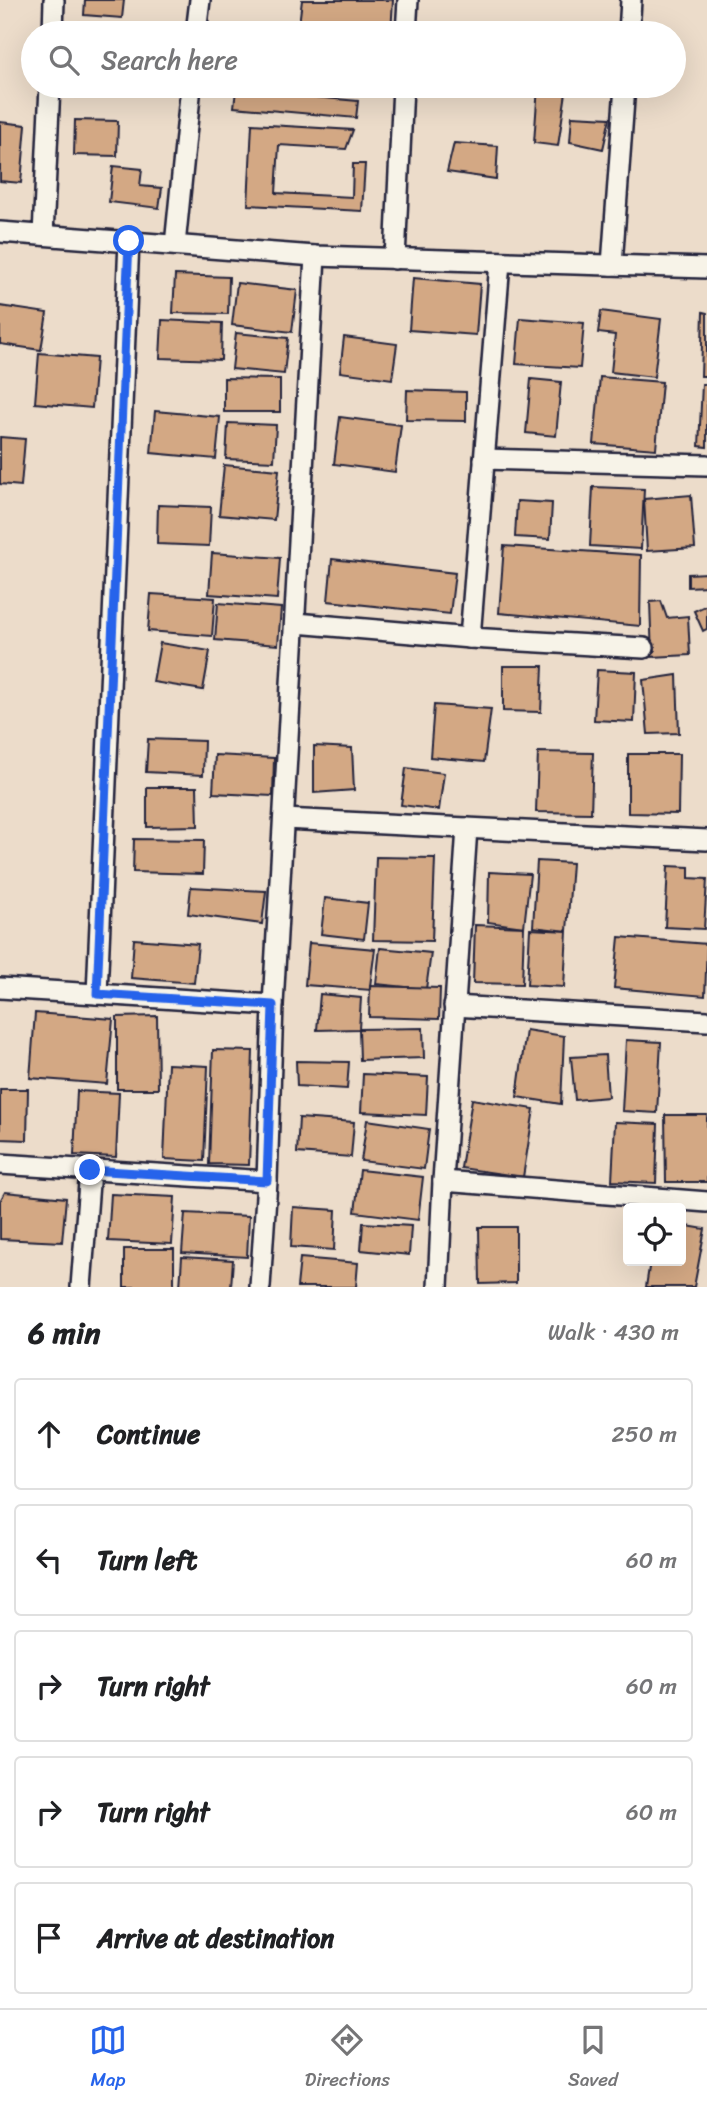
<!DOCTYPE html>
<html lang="en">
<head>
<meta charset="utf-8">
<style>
	:root { --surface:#fff; --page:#f2f2f2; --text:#202124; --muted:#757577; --line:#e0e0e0; --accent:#2563eb }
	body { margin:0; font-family:Sriracha,sans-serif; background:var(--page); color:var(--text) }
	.controls { position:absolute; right:21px; bottom:21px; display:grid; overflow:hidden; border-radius:7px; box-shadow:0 7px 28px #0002 }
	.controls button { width:63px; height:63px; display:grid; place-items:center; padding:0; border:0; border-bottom:2px solid var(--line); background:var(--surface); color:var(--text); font:35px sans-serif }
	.stop { position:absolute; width:21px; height:21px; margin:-16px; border:5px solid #2563eb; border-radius:50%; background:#fff }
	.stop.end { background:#2563eb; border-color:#fff; box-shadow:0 2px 7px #0008 }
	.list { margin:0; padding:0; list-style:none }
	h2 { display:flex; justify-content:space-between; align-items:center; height:91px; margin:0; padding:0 28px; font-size:30px }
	h2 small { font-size:23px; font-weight:400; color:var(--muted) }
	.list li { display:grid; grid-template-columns:46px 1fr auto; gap:21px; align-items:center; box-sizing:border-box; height:112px; margin:0 14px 14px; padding:0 14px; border:2px solid var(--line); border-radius:7px }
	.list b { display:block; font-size:26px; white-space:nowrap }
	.list em { font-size:23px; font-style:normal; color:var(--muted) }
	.icon { flex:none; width:38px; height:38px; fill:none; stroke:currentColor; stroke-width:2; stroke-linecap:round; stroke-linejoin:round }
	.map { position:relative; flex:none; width:707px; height:1287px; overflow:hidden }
	.search { position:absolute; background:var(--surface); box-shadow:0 7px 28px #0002; left:21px; right:21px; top:21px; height:77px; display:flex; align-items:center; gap:18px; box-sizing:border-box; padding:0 24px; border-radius:38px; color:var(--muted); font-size:26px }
	.sheet { height:721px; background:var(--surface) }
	nav { display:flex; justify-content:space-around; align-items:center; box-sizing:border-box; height:98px; border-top:2px solid var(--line); background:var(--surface); font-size:19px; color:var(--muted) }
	nav a { display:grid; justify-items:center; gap:4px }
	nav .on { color:var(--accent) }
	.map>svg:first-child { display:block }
	.building { fill:#d3a884; stroke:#22223b; stroke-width:2 }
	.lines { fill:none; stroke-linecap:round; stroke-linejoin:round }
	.minor-casing { stroke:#22223b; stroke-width:24 }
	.minor { stroke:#f7f3e8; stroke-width:19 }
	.route { stroke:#2563eb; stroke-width:9 }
</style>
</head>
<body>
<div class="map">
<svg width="707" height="1287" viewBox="0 0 707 1287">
	<rect width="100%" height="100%" fill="#ecdcca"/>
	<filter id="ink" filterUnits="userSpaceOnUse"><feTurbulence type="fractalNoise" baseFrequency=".0143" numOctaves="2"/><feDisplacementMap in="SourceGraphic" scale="14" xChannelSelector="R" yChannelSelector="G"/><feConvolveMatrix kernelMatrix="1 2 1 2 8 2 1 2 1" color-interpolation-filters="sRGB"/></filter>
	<g filter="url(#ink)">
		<g class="building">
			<path d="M85 0H124L122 18 84 15Z"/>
			<path d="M302 0H393L391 33H298Z"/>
			<path d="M538 86H567L558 146 534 143Z"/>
			<path d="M236 90 358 101 356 118 234 107Z"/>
			<path d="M572 116 610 118 603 149 570 142Z"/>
			<path d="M75 120 118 121 117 156 74 155Z"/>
			<path d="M0 122 26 125 21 183 0 181Z"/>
			<path d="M252 124 353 130 346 149 279 145 276 193 352 197 353 164H365L362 211 248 205Z"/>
			<path d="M454 143 498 146 496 179 447 172Z"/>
			<path d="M113 166 142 169 140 186 162 188 159 208 109 202Z"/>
			<path d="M175 275 229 277 228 314 173 313Z"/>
			<path d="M413 278 480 284 476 335 409 330Z"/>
			<path d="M237 283 297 290 292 332 232 325Z"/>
			<path d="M0 306 47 313 41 350 0 344Z"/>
			<path d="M601 311 661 319 654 377 611 372 615 335 598 333Z"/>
			<path d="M703 312 707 313V376H701Z"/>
			<path d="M520 318 584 323 580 368 516 364Z"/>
			<path d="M162 320 222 323 221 360 160 358Z"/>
			<path d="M236 333 288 338 284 374 232 369Z"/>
			<path d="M344 337 397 344 392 379 340 372Z"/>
			<path d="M39 353 96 358 92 408 35 403Z"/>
			<path d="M600 377 662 382 656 449 594 444Z"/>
			<path d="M224 378 280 379V412H224Z"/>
			<path d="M531 379 561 382 556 436 526 433Z"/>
			<path d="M702 384H707V447L699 446Z"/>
			<path d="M407 390 466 392V421L406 420Z"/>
			<path d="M155 411 220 417 216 459 151 453Z"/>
			<path d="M340 417 401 425 395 472 334 464Z"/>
			<path d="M228 423 276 425 274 461 226 459Z"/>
			<path d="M0 437 25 439 21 486 0 484Z"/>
			<path d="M224 465 279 470 274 520 219 515Z"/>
			<path d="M593 487 644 489 641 549 590 546Z"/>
			<path d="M691 495 695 548 647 551 644 499Z"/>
			<path d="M517 501 552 503 550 539 515 537Z"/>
			<path d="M158 505 211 507 209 546 157 544Z"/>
			<path d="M504 546 641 555 640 626 499 613Z"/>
			<path d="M212 553 280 558 277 599 209 594Z"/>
			<path d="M332 559 455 573 450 614 328 601Z"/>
			<path d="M707 573V586L688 587V574Z"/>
			<path d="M151 594 215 598 212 636 148 631Z"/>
			<path d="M661 601 667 618 688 616 690 655 652 657 650 602Z"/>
			<path d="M218 603 281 608 278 645 215 640Z"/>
			<path d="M707 605V629L703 631 694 611Z"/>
			<path d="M160 643 210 651 203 690 153 682Z"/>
			<path d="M503 666H543L541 712 503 711Z"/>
			<path d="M597 670 636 672 634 722 594 720Z"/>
			<path d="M677 675 679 733 648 734 643 680Z"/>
			<path d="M434 705 491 709 484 762 430 757Z"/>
			<path d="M148 739 204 741 203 775 146 772Z"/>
			<path d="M314 746 352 748 354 790 314 793Z"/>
			<path d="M538 752 593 753 591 813 536 812Z"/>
			<path d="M628 754H679L678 814 628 813Z"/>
			<path d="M215 755 274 758 273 796 213 793Z"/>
			<path d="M406 768 444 773 439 810 401 805Z"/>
			<path d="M147 787H197L198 826 147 827Z"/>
			<path d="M134 839 204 840 203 874 133 872Z"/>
			<path d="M376 857 435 858 432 941 373 940Z"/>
			<path d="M537 861 572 863 567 931 533 927Z"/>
			<path d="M668 866 689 867V878L707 879 704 929 665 927Z"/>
			<path d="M489 872 530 874 524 927 488 922Z"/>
			<path d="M191 887 266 891 262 924 188 914Z"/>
			<path d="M325 898 368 903 364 939 321 934Z"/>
			<path d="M475 925 524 927 522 984 473 983Z"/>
			<path d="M530 929 567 931 564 987 527 985Z"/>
			<path d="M619 937 707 944 705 996 614 988Z"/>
			<path d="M134 939 198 944 194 983 131 978Z"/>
			<path d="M309 943 375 949 370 986 371 990 305 985Z"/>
			<path d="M380 948 431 953 426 989 376 984Z"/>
			<path d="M370 986 440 988 439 1019 369 1017Z"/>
			<path d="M320 994 361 998 359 1029 317 1030Z"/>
			<path d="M35 1013 113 1019 107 1084 30 1078Z"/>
			<path d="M157 1016 158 1089H117V1017Z"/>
			<path d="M423 1028 424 1058 360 1060 359 1029Z"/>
			<path d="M526 1030 564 1036 561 1104 517 1097Z"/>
			<path d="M626 1040 661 1042 657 1113 622 1111Z"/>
			<path d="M213 1050 253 1051 249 1165 209 1164Z"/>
			<path d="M605 1055 608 1097 575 1100 571 1057Z"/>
			<path d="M296 1061 349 1062 347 1089 297 1086Z"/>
			<path d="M168 1064 208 1066 204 1161 164 1159Z"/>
			<path d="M363 1074 428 1077 426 1115 361 1112Z"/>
			<path d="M0 1089H28L27 1140 0 1139Z"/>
			<path d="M77 1091 119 1093 116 1157 74 1155Z"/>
			<path d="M472 1099 534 1109 523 1177 461 1168Z"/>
			<path d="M665 1115H707V1182H666Z"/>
			<path d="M299 1118 354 1122 351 1157 297 1153Z"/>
			<path d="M367 1120 429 1129 424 1169 361 1161Z"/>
			<path d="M615 1122 658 1124 656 1183 612 1181Z"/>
			<path d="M360 1170 423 1177 418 1220 355 1212Z"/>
			<path d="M5 1192 66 1198 62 1242 0 1239V1201Z"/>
			<path d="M111 1194 175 1197 172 1244 108 1241Z"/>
			<path d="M293 1207 336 1210 334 1250 291 1247Z"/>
			<path d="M185 1213 249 1216 247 1257 182 1253Z"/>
			<path d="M363 1223 411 1226 409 1255 361 1250Z"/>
			<path d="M681 1225 705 1229 694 1287H646L650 1261H681Z"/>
			<path d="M479 1227H516V1283L480 1284Z"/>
			<rect x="124" y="1249" width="50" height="38"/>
			<path d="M182 1257 233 1260 231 1287H180Z"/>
			<path d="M300 1258 358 1263 356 1287H297Z"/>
		</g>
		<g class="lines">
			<defs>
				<g id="minor">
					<path d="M53 33 54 0"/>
					<path d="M196 33 200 0"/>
					<path d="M406 33 408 0"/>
					<path d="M629 33 631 0"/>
					<path d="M0 232 315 256 707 268"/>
					<path d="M43 235 50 86"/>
					<path d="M175 245 191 86"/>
					<path d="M395 259 403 86"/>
					<path d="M612 265 625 86"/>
					<path d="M484 459 707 465"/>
					<path d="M296 623 470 638 644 648"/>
					<path d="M470 638 500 262"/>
					<path d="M284 819 707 840"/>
					<path d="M0 988 273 1005"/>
					<path d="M97 994 129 241"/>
					<path d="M454 1006 707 1021"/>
					<path d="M0 1164 267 1181"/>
					<path d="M443 1181 707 1202"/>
					<path d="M81 1287 90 1170"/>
					<path d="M260 1287 267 1181 273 1005 315 256"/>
					<path d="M438 1287 443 1181 467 828"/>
				</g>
			</defs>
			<use href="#minor" class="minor-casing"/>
			<use href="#minor" class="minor"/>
		</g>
	</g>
	<g class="lines" filter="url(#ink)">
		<path class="route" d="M90 1170 267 1181 273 1005 97 994 129 241"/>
	</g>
</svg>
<div class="controls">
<button><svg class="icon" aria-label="locate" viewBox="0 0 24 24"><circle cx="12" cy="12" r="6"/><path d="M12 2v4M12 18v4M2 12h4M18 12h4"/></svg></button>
</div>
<div class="stop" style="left:129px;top:241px"></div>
<div class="stop end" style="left:90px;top:1170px"></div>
<div class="search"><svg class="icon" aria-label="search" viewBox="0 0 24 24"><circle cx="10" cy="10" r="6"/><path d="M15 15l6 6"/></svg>Search here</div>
</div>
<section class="sheet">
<h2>6 min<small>Walk · 430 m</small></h2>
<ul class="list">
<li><svg class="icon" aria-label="ahead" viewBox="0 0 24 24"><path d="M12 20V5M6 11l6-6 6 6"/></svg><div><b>Continue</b></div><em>250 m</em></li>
<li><svg class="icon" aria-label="left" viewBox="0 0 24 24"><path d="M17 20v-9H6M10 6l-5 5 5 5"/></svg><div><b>Turn left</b></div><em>60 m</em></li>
<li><svg class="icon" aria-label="right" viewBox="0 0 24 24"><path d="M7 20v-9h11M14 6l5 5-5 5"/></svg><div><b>Turn right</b></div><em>60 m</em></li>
<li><svg class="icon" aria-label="right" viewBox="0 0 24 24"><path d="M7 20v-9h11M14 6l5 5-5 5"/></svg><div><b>Turn right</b></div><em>60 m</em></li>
<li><svg class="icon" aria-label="arrive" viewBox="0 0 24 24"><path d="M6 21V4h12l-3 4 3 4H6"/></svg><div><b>Arrive at destination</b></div></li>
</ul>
</section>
<nav>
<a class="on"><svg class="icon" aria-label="map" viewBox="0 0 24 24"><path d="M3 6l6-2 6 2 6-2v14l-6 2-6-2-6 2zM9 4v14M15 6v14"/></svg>Map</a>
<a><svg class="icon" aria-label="directions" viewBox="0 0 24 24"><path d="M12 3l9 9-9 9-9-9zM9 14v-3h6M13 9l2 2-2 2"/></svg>Directions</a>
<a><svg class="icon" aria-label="saved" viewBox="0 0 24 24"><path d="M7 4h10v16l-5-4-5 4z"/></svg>Saved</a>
</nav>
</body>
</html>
